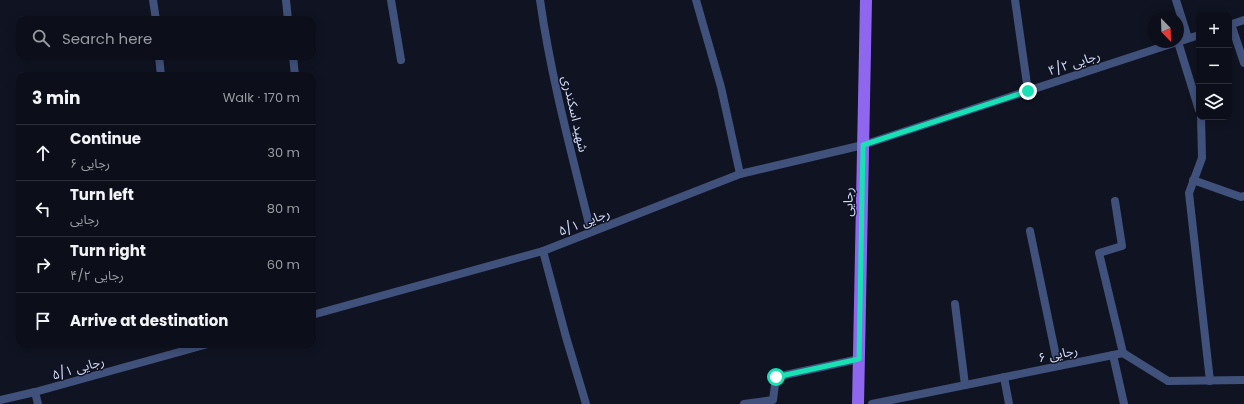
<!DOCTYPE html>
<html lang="en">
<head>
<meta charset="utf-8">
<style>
	:root { --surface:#0c0e19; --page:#151722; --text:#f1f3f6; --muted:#9a9ca2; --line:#2c2e38 }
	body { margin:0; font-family:Poppins,"Noto Sans Arabic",sans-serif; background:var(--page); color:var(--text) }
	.controls { position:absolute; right:12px; top:12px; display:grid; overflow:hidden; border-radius:8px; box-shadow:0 2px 10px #0003 }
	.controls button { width:36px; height:36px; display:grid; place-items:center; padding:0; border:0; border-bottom:1px solid var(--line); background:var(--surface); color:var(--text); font:20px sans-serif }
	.compass { position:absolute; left:1148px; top:12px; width:36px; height:36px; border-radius:50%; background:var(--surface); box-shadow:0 2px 10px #0003; rotate:157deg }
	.stop { position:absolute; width:12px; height:12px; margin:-9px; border:3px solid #18e2b4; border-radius:50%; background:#fff }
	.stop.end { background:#18e2b4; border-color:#fff; box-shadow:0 1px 4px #0008 }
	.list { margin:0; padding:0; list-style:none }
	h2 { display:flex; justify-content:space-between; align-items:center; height:52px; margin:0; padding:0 16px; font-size:17px }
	h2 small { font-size:13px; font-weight:400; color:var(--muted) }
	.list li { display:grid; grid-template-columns:26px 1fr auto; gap:12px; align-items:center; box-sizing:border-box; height:56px; padding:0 16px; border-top:1px solid var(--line) }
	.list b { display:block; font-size:15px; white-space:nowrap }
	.list p { margin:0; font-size:13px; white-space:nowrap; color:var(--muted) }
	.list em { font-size:13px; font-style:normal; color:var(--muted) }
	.icon { flex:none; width:22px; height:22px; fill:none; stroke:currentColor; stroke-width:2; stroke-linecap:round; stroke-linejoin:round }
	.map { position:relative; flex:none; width:1244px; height:404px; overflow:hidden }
	.search { position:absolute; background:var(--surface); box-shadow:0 2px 10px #0003; left:16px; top:16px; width:300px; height:44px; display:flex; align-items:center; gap:10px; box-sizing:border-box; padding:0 14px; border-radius:12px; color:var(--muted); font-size:15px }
	.panel { position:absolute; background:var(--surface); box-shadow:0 2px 10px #0003; left:16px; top:72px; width:300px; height:276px; border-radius:12px }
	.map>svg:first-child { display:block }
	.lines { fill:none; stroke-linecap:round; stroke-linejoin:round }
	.service { stroke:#40517b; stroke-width:8 }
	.minor { stroke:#40517b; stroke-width:8 }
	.primary { stroke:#8f67ef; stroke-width:12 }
	.route { stroke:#18e2b4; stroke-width:5 }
	.labels { text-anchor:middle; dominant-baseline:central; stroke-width:3; stroke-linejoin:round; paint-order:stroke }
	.street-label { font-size:13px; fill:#d4dcfa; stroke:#101321 }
</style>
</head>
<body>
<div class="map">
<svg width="1244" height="404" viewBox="0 0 1244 404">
	<rect width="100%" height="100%" fill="#101321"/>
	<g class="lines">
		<g class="service">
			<path d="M286 0 288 20"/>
			<path d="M391 0 401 60"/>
			<path d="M696 0 721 87 740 174"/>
			<path d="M1176 0 1188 38"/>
			<path d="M1231 24 1244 63"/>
			<path d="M1178 42 1199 110"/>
			<path d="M293 56 295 76"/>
			<path d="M1201 117 1202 158 1189 193 1210 381"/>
			<path d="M1193 180 1241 197 1244 196"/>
			<path d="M1115 201 1122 246 1099 253 1123 353"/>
			<path d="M1030 231 1058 366"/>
			<path d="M955 304 965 385"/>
			<path d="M1113 355 1124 404"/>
			<path d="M1004 377 1009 404"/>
			<path d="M744 404 773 400 776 377 859 359"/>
			<path d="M872 404 1123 353 1168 381 1244 380"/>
		</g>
		<g class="minor">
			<path d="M153 0 156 20"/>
			<path d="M540 0C551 78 572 155 591 232"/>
			<path d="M1015 0 1028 91"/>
			<path d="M1229 25 1244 20"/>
			<path d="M1178 42 1199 35"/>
			<path d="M159 56 161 76"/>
			<path d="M543 251 566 337 586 404"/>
			<path d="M312 315 543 251 740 174 863 145 1177 42"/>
			<path d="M35 392 38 404"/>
			<path d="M0 400 35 392 208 344"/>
		</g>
		<path class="primary" d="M858 404 866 0"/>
	</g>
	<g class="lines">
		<path class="route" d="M776 377 859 359 863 145 1028 91"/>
	</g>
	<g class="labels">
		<g class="street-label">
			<text transform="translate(1074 63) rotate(-18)">رجایی ۴/۲</text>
			<text transform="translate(575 114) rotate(77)">شهید اسکندری</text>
			<text transform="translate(848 202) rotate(-89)">رجایی</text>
			<text transform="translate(584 222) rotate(-21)">رجایی ۵/۱</text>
			<text transform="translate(1058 354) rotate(-12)">رجایی ۶</text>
			<text transform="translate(78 368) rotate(-16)">رجایی ۵/۱</text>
		</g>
	</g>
</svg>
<div class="controls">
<button>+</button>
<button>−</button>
<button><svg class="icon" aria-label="layers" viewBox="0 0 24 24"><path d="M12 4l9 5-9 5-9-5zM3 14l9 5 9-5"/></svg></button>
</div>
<svg class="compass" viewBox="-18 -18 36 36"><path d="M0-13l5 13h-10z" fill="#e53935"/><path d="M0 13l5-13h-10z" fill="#9a9ca2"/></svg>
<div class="stop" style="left:776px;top:377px"></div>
<div class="stop end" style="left:1028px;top:91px"></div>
<div class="search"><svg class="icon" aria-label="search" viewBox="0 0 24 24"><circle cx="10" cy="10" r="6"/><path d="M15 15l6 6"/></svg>Search here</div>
<section class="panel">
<h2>3 min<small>Walk · 170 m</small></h2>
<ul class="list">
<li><svg class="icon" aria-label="ahead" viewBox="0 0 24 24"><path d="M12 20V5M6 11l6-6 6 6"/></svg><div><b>Continue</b><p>رجایی ۶</p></div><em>30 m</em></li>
<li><svg class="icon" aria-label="left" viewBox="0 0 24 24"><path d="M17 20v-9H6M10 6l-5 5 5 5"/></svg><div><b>Turn left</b><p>رجایی</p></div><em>80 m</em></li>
<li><svg class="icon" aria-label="right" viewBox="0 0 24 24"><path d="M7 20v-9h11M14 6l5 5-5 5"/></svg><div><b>Turn right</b><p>رجایی ۴/۲</p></div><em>60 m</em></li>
<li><svg class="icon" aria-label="arrive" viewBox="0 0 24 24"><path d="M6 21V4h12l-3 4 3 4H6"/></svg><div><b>Arrive at destination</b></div></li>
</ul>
</section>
</div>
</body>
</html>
